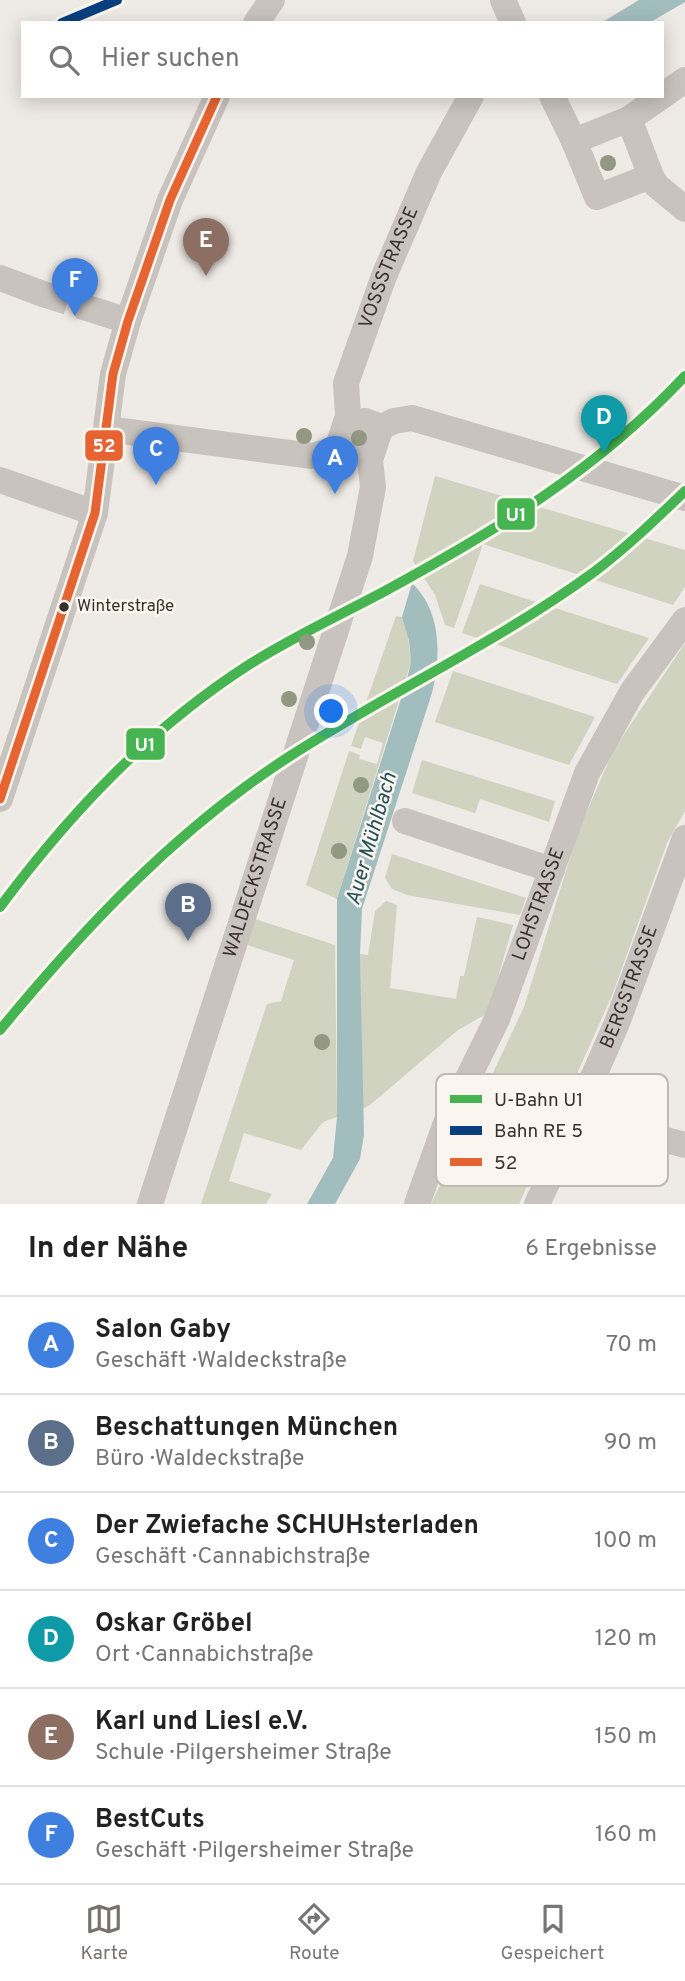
<!DOCTYPE html>
<html lang="de">
<head>
<meta charset="utf-8">
<style>
	:root { --surface:#fff; --page:#f6f6f6; --text:#222; --muted:#767676; --line:#e0e0e0; --accent:#78716d }
	body { margin:0; font-family:Overpass,sans-serif; background:var(--page); color:var(--text) }
	.you { position:absolute; left:332px; top:712px; width:24px; height:24px; margin:-18px; border:5px solid #fff; border-radius:50%; background:#1a73e8; box-shadow:0 0 0 10px #1a73e833 }
	.badge { display:grid; place-items:center; width:46px; height:46px; border-radius:50%; background:var(--accent); color:#fff; font-size:23px; font-weight:700 }
	.pin { position:absolute; translate:-50% -58px; filter:drop-shadow(0 2px 4px #0008) }
	.pin::after { content:''; position:absolute; top:37px; width:24px; height:21px; background:inherit; clip-path:polygon(0 0,100% 0,50% 100%) }
	.list { margin:0; padding:0; list-style:none }
	h2 { display:flex; justify-content:space-between; align-items:center; height:91px; margin:0; padding:0 28px; font-size:30px }
	h2 small { font-size:23px; font-weight:400; color:var(--muted) }
	.list li { display:grid; grid-template-columns:46px 1fr auto; gap:21px; align-items:center; box-sizing:border-box; height:98px; padding:0 28px; border-top:2px solid var(--line) }
	.list b { display:block; font-size:26px; white-space:nowrap }
	.list p { margin:0; font-size:23px; white-space:nowrap; color:var(--muted) }
	.list em { font-size:23px; font-style:normal; color:var(--muted) }
	.icon { flex:none; width:38px; height:38px; fill:none; stroke:currentColor; stroke-width:2; stroke-linecap:round; stroke-linejoin:round }
	.map { position:relative; flex:none; width:685px; height:1204px; overflow:hidden }
	.search { position:absolute; background:var(--surface); box-shadow:0 4px 18px #0003; left:21px; right:21px; top:21px; height:77px; display:flex; align-items:center; gap:18px; box-sizing:border-box; padding:0 24px; border-radius:0px; color:var(--muted); font-size:26px }
	.sheet { height:679px; background:var(--surface) }
	nav { display:flex; justify-content:space-around; align-items:center; box-sizing:border-box; height:98px; border-top:2px solid var(--line); background:var(--surface); font-size:19px; color:var(--muted) }
	nav a { display:grid; justify-items:center; gap:4px }
	nav .on { color:var(--accent) }
	.map>svg:first-child { display:block }
	.green { fill:#cfd3c0 }
	.water { fill:#a2bdbe }
	.lines { fill:none; stroke-linecap:round; stroke-linejoin:round }
	.minor-tunnel { stroke:#cac5c0; stroke-width:26; stroke-dasharray:26 13; stroke-linecap:butt }
	.minor { stroke:#c8c3be; stroke-width:26 }
	.bus-1-casing { stroke:#faf5ee; stroke-width:14 }
	.bus-1 { stroke:#e66432; stroke-width:9 }
	.rail-1-casing { stroke:#faf5ee; stroke-width:16 }
	.rail-1 { stroke:#093f7f; stroke-width:10 }
	.metro-1-casing { stroke:#faf5ee; stroke-width:16 }
	.metro-1 { stroke:#46b450; stroke-width:10 }
	.tree { fill:#929882 }
	.bus-dot { fill:#39302c; stroke:#faf5ee; stroke-width:2.5 }
	.labels { text-anchor:middle; dominant-baseline:central; stroke-width:5; stroke-linejoin:round; paint-order:stroke }
	.bus-label { font-size:17px; fill:#39302c; stroke:#faf5ee; text-anchor:start }
	.street-label { font-size:19px; fill:#39302c; stroke:#faf5ee }
	.water-label { font-size:21px; font-style:italic; fill:#245258; stroke:#faf5ee }
	.key { fill:#faf5ee; stroke:#c0bab4; stroke-width:2 }
	.key-label { font-size:19px; fill:#39302c }
	.line-badge { stroke:#faf5ee; stroke-width:2.5 }
	.badge-label { font-size:19px; text-anchor:middle; font-weight:bold; fill:#fff }
</style>
</head>
<body>
<div class="map">
<svg width="685" height="1204" viewBox="0 0 685 1204">
	<rect width="100%" height="100%" fill="#eeeae5"/>
	<g class="green">
		<path d="M435 476 685 550V587L673 605 483 544 454 628 445 625 435 595 413 561Z"/>
		<path d="M480 584 649 638 617 684 462 633Z"/>
		<path d="M396 616 402 617 407 627 411 662 337 899 306 885 349 751 360 755 359 759 377 764 383 743 365 737 361 749 351 746Z"/>
		<path d="M685 643V811L667 843 613 993 519 1204H431L524 1007 578 832 613 751Z"/>
		<path d="M453 671 595 717 569 765 435 722Z"/>
		<path d="M422 760 555 801 549 822 480 799 475 813 412 793Z"/>
		<path d="M392 854 526 898 520 915 407 895 392 889 385 878Z"/>
		<path d="M386 901 397 905 390 988 456 999 460 976H464L477 917 513 925 488 1013 458 1030 370 1105 362 1109 360 954 368 955 375 911Z"/>
		<path d="M255 919 335 945 337 1117 323 1122 301 1150 244 1133 229 1181 272 1194 266 1204H201L267 1004 281 1001 294 960 247 945Z"/>
	</g>
	<g class="water">
		<path d="M639 0H685V2L649 23H601Z"/>
		<path d="M412 583C442 612 441 656 432 693L362 909 360 954 364 1135 360 1159 335 1204H307L333 1158 337 1117V899L406 683 411 662 409 640 402 617Z"/>
	</g>
	<g class="lines">
		<path class="minor-tunnel" d="M43 294 84 307"/>
		<g class="minor">
			<path d="M503 0 513 23"/>
			<path d="M256 23 272 0"/>
			<path d="M552 96 574 141"/>
			<path d="M662 96 685 80"/>
			<path d="M629 119 651 176 597 197 574 141Z"/>
			<path d="M629 119 662 96"/>
			<path d="M651 176 656 185 685 209"/>
			<path d="M0 278 43 294"/>
			<path d="M84 307 128 321"/>
			<path d="M365 421 381 427 394 421 412 418 685 498"/>
			<path d="M107 429 312 456 337 449 352 454"/>
			<path id="s1" d="M337 449 348 416 346 383 384 276 429 172 471 96"/>
			<path d="M0 480 95 513"/>
			<path d="M0 799 95 513 113 374 128 321 170 200 217 96"/>
			<path d="M405 821 552 870"/>
			<path d="M591 1121 685 1145"/>
			<path id="s2" d="M150 1204 360 556 373 487 370 460 381 427"/>
			<path id="s3" d="M417 1204 446 1123 497 1019 587 773 632 692 685 620"/>
			<path id="s4" d="M537 1204 563 1149 591 1121 587 1091 617 1023 685 838"/>
		</g>
		<defs>
			<path id="bus-1" d="M0 799 95 513 113 374 128 321 170 200 217 96"/>
		</defs>
		<use href="#bus-1" class="bus-1-casing"/>
		<use href="#bus-1" class="bus-1"/>
		<defs>
			<path id="rail-1" d="M62 23 117 0"/>
		</defs>
		<use href="#rail-1" class="rail-1-casing"/>
		<use href="#rail-1" class="rail-1"/>
		<defs>
			<g id="metro-1">
				<path d="M0 907C70 813 150 728 250 664 293 637 340 615 385 591 497 530 597 470 685 376"/>
				<path d="M0 1030C84 928 175 831 287 758 387 693 497 643 594 572 627 547 656 519 685 491"/>
			</g>
		</defs>
		<use href="#metro-1" class="metro-1-casing"/>
		<use href="#metro-1" class="metro-1"/>
	</g>
	<g class="tree">
		<circle cx="608" cy="163" r="8"/>
		<circle cx="304" cy="436" r="8"/>
		<circle cx="359" cy="438" r="8"/>
		<circle cx="307" cy="642" r="8"/>
		<circle cx="289" cy="699" r="8"/>
		<circle cx="361" cy="785" r="8"/>
		<circle cx="339" cy="851" r="8"/>
		<circle cx="322" cy="1042" r="8"/>
	</g>
	<circle class="bus-dot" cx="64" cy="607" r="6"/>
	<g class="labels">
		<g class="bus-label">
			<text x="77" y="607">Winterstraße</text>
		</g>
		<g class="street-label">
			<text stroke="none"><textPath href="#s1" startOffset="191">VOSSSTRASSE</textPath></text>
			<text stroke="none"><textPath href="#s2" startOffset="343">WALDECKSTRASSE</textPath></text>
			<text stroke="none"><textPath href="#s3" startOffset="324">LOHSTRASSE</textPath></text>
			<text stroke="none"><textPath href="#s4" startOffset="243">BERGSTRASSE</textPath></text>
		</g>
		<g class="water-label">
			<text transform="translate(372 839) rotate(-74)">Auer Mühlbach</text>
		</g>
	</g>
	<rect x="436" y="1074" width="232" height="112" rx="10" class="key"/>
	<rect x="450" y="1095" width="32" height="8" fill="#46b450"/>
	<rect x="450" y="1126" width="32" height="9" fill="#093f7f"/>
	<rect x="450" y="1158" width="32" height="8" fill="#e66432"/>
	<g class="key-label">
		<text x="494" y="1106">U-Bahn U1</text>
		<text x="494" y="1137">Bahn RE 5</text>
		<text x="494" y="1169">52</text>
	</g>
	<g class="line-badge">
		<rect x="84" y="429" width="40" height="33" rx="7" fill="#e66432"/>
		<rect x="496" y="497" width="40" height="34" rx="7" fill="#46b450"/>
		<rect x="125" y="727" width="41" height="34" rx="7" fill="#46b450"/>
	</g>
	<g class="badge-label">
		<text x="104" y="452">52</text>
		<text x="516" y="521">U1</text>
		<text x="145" y="751">U1</text>
	</g>
</svg>
<div class="you"></div>
<div class="pin badge" style="left:335px;top:494px;background:#3f7fe0">A</div>
<div class="pin badge" style="left:188px;top:941px;background:#5c6f8a">B</div>
<div class="pin badge" style="left:156px;top:485px;background:#3f7fe0">C</div>
<div class="pin badge" style="left:604px;top:453px;background:#0f9aa8">D</div>
<div class="pin badge" style="left:206px;top:276px;background:#8d6e63">E</div>
<div class="pin badge" style="left:75px;top:316px;background:#3f7fe0">F</div>
<div class="search"><svg class="icon" aria-label="search" viewBox="0 0 24 24"><circle cx="10" cy="10" r="6"/><path d="M15 15l6 6"/></svg>Hier suchen</div>
</div>
<section class="sheet">
<h2>In der Nähe<small>6 Ergebnisse</small></h2>
<ul class="list">
<li><span class="badge" style="background:#3f7fe0">A</span><div><b>Salon Gaby</b><p>Geschäft · Waldeckstraße</p></div><em>70 m</em></li>
<li><span class="badge" style="background:#5c6f8a">B</span><div><b>Beschattungen München</b><p>Büro · Waldeckstraße</p></div><em>90 m</em></li>
<li><span class="badge" style="background:#3f7fe0">C</span><div><b>Der Zwiefache SCHUHsterladen</b><p>Geschäft · Cannabichstraße</p></div><em>100 m</em></li>
<li><span class="badge" style="background:#0f9aa8">D</span><div><b>Oskar Gröbel</b><p>Ort · Cannabichstraße</p></div><em>120 m</em></li>
<li><span class="badge" style="background:#8d6e63">E</span><div><b>Karl und Liesl e.V.</b><p>Schule · Pilgersheimer Straße</p></div><em>150 m</em></li>
<li><span class="badge" style="background:#3f7fe0">F</span><div><b>BestCuts</b><p>Geschäft · Pilgersheimer Straße</p></div><em>160 m</em></li>
</ul>
</section>
<nav>
<a class="on"><svg class="icon" aria-label="map" viewBox="0 0 24 24"><path d="M3 6l6-2 6 2 6-2v14l-6 2-6-2-6 2zM9 4v14M15 6v14"/></svg>Karte</a>
<a><svg class="icon" aria-label="directions" viewBox="0 0 24 24"><path d="M12 3l9 9-9 9-9-9zM9 14v-3h6M13 9l2 2-2 2"/></svg>Route</a>
<a><svg class="icon" aria-label="saved" viewBox="0 0 24 24"><path d="M7 4h10v16l-5-4-5 4z"/></svg>Gespeichert</a>
</nav>
</body>
</html>
